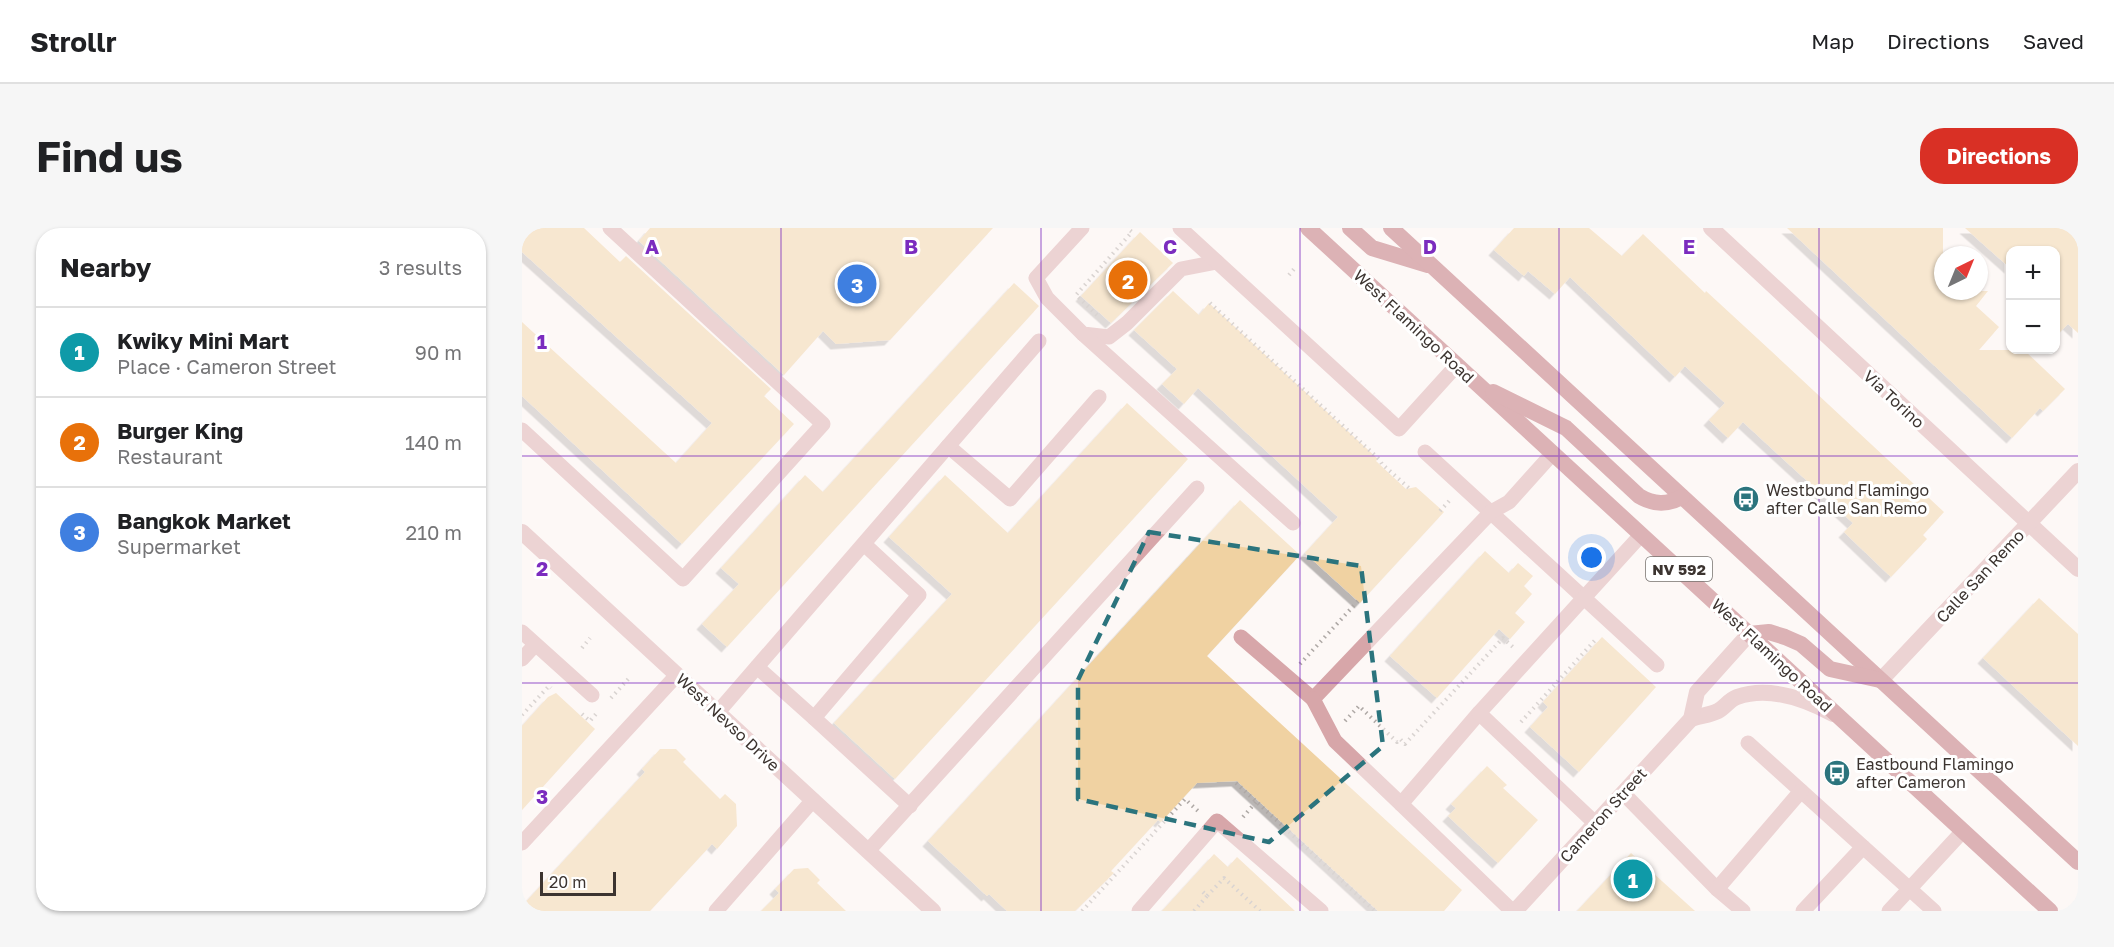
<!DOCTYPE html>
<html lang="en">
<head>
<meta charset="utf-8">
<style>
	:root { --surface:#fff; --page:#f6f6f6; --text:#202124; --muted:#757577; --line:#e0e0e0; --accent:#d93025 }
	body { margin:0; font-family:"Golos Text",sans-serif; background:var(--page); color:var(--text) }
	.controls { position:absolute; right:18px; top:18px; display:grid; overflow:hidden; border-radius:12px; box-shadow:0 2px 4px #0004 }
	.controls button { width:54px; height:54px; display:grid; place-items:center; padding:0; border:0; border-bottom:2px solid var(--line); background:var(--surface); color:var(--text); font:30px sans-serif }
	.compass { position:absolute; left:1412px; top:18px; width:54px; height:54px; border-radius:50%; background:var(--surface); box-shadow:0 2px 4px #0004; rotate:43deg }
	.scale { position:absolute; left:18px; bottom:15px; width:76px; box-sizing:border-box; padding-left:6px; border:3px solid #3c3430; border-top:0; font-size:16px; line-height:21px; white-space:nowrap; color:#3c3430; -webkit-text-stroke:4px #fff; paint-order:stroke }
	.you { position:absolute; left:1070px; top:330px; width:21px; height:21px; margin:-15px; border:4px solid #fff; border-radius:50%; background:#1a73e8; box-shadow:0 0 0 9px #1a73e833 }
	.badge { display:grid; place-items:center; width:39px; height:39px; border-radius:50%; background:var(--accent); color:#fff; font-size:20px; font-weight:700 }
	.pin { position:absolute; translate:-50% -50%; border:3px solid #fff; box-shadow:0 2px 6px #0006 }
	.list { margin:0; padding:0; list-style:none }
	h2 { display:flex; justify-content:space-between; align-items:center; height:78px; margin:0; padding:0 24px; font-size:26px }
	h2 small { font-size:20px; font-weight:400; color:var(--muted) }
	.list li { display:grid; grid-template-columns:39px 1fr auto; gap:18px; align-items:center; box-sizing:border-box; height:90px; padding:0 24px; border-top:2px solid var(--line) }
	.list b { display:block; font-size:22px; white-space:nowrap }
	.list p { margin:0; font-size:20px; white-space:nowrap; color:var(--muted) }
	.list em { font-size:20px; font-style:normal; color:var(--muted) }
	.map { position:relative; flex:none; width:1556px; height:683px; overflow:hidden; border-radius:24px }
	header { display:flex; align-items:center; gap:36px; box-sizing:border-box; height:84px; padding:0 30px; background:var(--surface); border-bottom:2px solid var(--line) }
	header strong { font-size:28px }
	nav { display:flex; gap:33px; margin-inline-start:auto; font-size:21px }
	.intro { display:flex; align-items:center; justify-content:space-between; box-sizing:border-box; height:144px; padding:0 36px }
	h1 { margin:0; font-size:42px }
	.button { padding:15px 27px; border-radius:24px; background:var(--accent); color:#fff; font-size:21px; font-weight:700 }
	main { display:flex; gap:36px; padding:0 36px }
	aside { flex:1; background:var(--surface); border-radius:24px; box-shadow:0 2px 4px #0004 }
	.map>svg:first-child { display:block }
	.building { fill:#f0d2a2; filter:url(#shadow) }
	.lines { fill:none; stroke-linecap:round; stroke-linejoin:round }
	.path { stroke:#aea8a5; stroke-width:4; stroke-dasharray:1.5 4.5; stroke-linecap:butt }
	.service { stroke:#d7a6a9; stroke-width:15 }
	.minor { stroke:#d7a6a9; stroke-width:16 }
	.tertiary { stroke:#d7a6a9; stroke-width:16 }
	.primary { stroke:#b35d66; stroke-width:16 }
	.marked { fill:none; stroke:#2b747d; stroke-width:4.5; stroke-dasharray:12 8; stroke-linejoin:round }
	.grid { fill:none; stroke:#7b2cbf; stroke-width:1.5; stroke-opacity:0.55 }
	.labels { text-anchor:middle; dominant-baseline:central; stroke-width:6; stroke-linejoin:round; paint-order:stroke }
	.shield { fill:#fff; stroke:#76716e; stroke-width:1.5 }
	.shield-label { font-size:15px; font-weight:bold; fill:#3c3430 }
	.street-label { font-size:16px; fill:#3c3430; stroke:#fff }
	.poi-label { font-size:16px; fill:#3c3430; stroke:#fff; text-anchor:start }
	.grid-label { font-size:20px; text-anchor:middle; font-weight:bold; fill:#7b2cbf; stroke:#fff; stroke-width:6; stroke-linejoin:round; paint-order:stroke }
</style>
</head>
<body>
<header>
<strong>Strollr</strong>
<nav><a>Map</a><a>Directions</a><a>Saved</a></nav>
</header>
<div class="intro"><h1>Find us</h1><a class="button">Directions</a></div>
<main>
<aside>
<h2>Nearby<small>3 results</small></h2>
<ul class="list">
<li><span class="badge" style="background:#0f9aa8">1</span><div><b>Kwiky Mini Mart</b><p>Place · Cameron Street</p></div><em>90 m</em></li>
<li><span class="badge" style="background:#e8710a">2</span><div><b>Burger King</b><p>Restaurant</p></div><em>140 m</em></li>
<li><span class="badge" style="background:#3f7fe0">3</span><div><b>Bangkok Market</b><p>Supermarket</p></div><em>210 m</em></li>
</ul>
</aside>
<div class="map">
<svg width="1556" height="683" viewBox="0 0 1556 683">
	<defs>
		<filter id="shadow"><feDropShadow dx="-5.5" dy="5.5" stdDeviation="0" flood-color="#0004"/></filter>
	</defs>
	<rect width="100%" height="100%" fill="#fdf8f6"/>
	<g class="building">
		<path d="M0 0H62L98 34 104 28 249 161 242 168 272 196 160 316 0 168V94L154 235 190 195 0 24Z"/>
		<path d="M128 0H471L368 112 314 116 301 103 262 147 117 13Z"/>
		<path d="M992 0H1067L1100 28 1121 6 1183 65 1184 63 1248 122 1422 284 1401 307 1405 311 1369 349 1322 304 1331 295 1221 194 1206 210 1187 192 1203 175 1163 138 1153 149 1048 49 1033 66 1006 43 1002 48 972 22Z"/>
		<path d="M1265 0H1421V63H1466L1454 78 1477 99 1457 122H1502L1543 161 1521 183 1518 180 1490 210Z"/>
		<path d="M1443 0H1543L1556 11V105L1546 96 1533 109V22H1488V40Z"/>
		<path d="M618 4 651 35 589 95 559 68Z"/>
		<path d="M492 55 517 78 205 419 180 396 217 356 199 340 283 247 301 264Z"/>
		<path d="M651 63 677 87 687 75 856 231 854 233 884 261 894 259 922 284 838 375 783 325 816 289 676 160 662 176 640 156 655 141 612 102Z"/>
		<path d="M605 175 666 231 373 551 312 495 430 366 367 309 423 247 486 305Z"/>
		<path d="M718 272 778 327 685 428 940 662 922 683H856L715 553 675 555 639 594 636 592 589 643 592 645 553 683H485L467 666 465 668 406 613Z"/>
		<path d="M963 323 987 345 996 335 1011 348 1002 358 1010 366 993 385 1003 394 988 411 977 401 915 470 868 428Z"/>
		<path d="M1517 370 1556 406V518L1461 430Z"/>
		<path d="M1080 409 1134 459 1057 544 1008 499 1026 479 1021 474Z"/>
		<path d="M34 465 73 501 0 582V498L26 469Z"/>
		<path d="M138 521H154L164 531 161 534 198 571 203 566 214 576 215 598 195 621 190 616 128 683H0V678L123 544 120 541Z"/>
		<path d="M965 538 985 557 981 560 1016 592 976 635 926 588 934 580 929 576Z"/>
		<path d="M1109 625 1173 683H1055Z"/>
		<path d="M692 626 706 639 715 629 773 683H640Z"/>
		<path d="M286 640 298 652 295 655 324 683H239L257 665 253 661 272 641Z"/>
	</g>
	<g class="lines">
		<g class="path">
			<path d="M767 47 772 41"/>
			<path d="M688 75 857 231 860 236 888 261"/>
			<path d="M575 87 554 67 610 4 605 0"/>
			<path d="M918 283 928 272"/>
			<path d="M60 420 68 410"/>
			<path d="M778 436 836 373"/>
			<path d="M89 470 109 448"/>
			<path d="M60 486 68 493 74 486"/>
			<path d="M0 487 27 458 29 460"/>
			<path d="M823 493 837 478 875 514 878 511 883 516 981 410 991 419"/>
			<path d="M999 494 1075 410"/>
			<path d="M714 555 853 683"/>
			<path d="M721 589 734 574"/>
			<path d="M681 664 685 668 702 650 738 683"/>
			<path d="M560 683 663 571 676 583"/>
			<path d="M672 683 685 668"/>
		</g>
		<g class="service">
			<path d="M560 0 514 50 525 70 561 106 587 109 605 95 659 41 695 34"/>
			<path d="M658 0 877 201 935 137"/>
			<path d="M561 106 771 295"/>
			<path d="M0 202 161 351 301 196 88 0"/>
			<path d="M426 218 488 271 577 169"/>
			<path d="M903 224 1135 437"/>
			<path d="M0 404 70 467"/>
			<path d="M719 409 791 471 969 284 987 274 1031 225"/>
			<path d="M0 431 13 417"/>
			<path d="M235 439 292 490 397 367 342 316"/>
			<path d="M791 471 813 513 879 576 957 485"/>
			<path d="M196 484 517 113"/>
			<path d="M292 490 388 578"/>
			<path d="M1226 515 1412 683"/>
			<path d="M1101 565 1195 661 1221 683"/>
			<path d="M879 576 990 683"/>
			<path d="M1073 595 957 485 1119 307"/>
			<path d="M0 615 155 447"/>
			<path d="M346 623 675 260"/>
			<path d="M1195 661 1279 563"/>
			<path d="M194 683 291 572"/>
			<path d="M617 683 695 593 799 683"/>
			<path d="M1281 683 1341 619"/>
			<path d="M1367 683 1441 603"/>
		</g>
		<g class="minor">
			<path d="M1189 0 1556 341"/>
			<path d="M0 304 411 683"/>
			<path d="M1359 452 1556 243"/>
		</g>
		<g class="tertiary">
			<path d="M1169 491C1177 488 1188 487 1196 483 1203 479 1207 472 1215 469 1246 458 1283 471 1311 486"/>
			<path d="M993 683 1169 491 1175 464 1227 406"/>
		</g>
		<g class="primary">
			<path d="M786 0 1528 683"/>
			<path d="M828 0 850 20 906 37"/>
			<path d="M869 0 1556 634"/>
			<path d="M971 164 1044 200 1117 268C1132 277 1145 277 1160 269"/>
			<path d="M1227 406 1247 404 1263 409 1279 416 1308 441 1358 452"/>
		</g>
	</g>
	<path d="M0 0H1556V683H0ZM627 304 839 338 861 518 747 614 556 571V452Z" fill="#fdf8f6" fill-opacity=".55" fill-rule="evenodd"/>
	<path class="marked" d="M627 304 839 338 861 518 747 614 556 571V452Z"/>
	<path class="grid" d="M259 0V683M519 0V683M778 0V683M1037 0V683M1297 0V683M0 228H1556M0 455H1556"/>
	<defs>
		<symbol id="bus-disc" viewBox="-11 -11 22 22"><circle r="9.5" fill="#2b747d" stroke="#fff"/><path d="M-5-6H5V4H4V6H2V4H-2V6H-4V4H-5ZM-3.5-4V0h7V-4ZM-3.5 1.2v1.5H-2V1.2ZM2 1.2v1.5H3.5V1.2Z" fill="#fff"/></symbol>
	</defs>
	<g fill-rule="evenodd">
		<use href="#bus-disc" x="1209" y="256" width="30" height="30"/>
		<use href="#bus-disc" x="1300" y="530" width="30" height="30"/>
	</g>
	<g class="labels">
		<rect class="shield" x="1124" y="329" width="66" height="24" rx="4.5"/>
		<g class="shield-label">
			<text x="1157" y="341">NV 592</text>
		</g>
		<g class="street-label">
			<text transform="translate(892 98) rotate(43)">West Flamingo Road</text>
			<text transform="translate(1372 171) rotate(43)">Via Torino</text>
			<text transform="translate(1458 348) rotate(-47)">Calle San Remo</text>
			<text transform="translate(1250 427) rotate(43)">West Flamingo Road</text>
			<text transform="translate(206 494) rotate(43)">West Nevso Drive</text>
			<text transform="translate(1081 587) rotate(-48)">Cameron Street</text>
		</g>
		<g class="poi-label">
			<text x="1244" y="262">Westbound Flamingo<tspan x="1244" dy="18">after Calle San Remo</tspan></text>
			<text x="1334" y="536">Eastbound Flamingo<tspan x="1334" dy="18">after Cameron</tspan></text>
		</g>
	</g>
	<g class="grid-label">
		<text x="130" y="26">A</text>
		<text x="389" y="26">B</text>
		<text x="648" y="26">C</text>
		<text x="908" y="26">D</text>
		<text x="1167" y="26">E</text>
		<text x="20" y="121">1</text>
		<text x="20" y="348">2</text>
		<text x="20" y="576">3</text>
	</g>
</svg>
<div class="controls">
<button>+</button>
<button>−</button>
</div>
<svg class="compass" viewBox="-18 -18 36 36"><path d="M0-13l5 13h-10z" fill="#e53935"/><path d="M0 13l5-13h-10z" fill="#757577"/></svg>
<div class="scale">20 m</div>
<div class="you"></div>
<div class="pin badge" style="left:1111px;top:651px;background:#0f9aa8">1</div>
<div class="pin badge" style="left:606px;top:52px;background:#e8710a">2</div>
<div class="pin badge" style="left:335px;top:56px;background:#3f7fe0">3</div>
</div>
</main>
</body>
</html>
